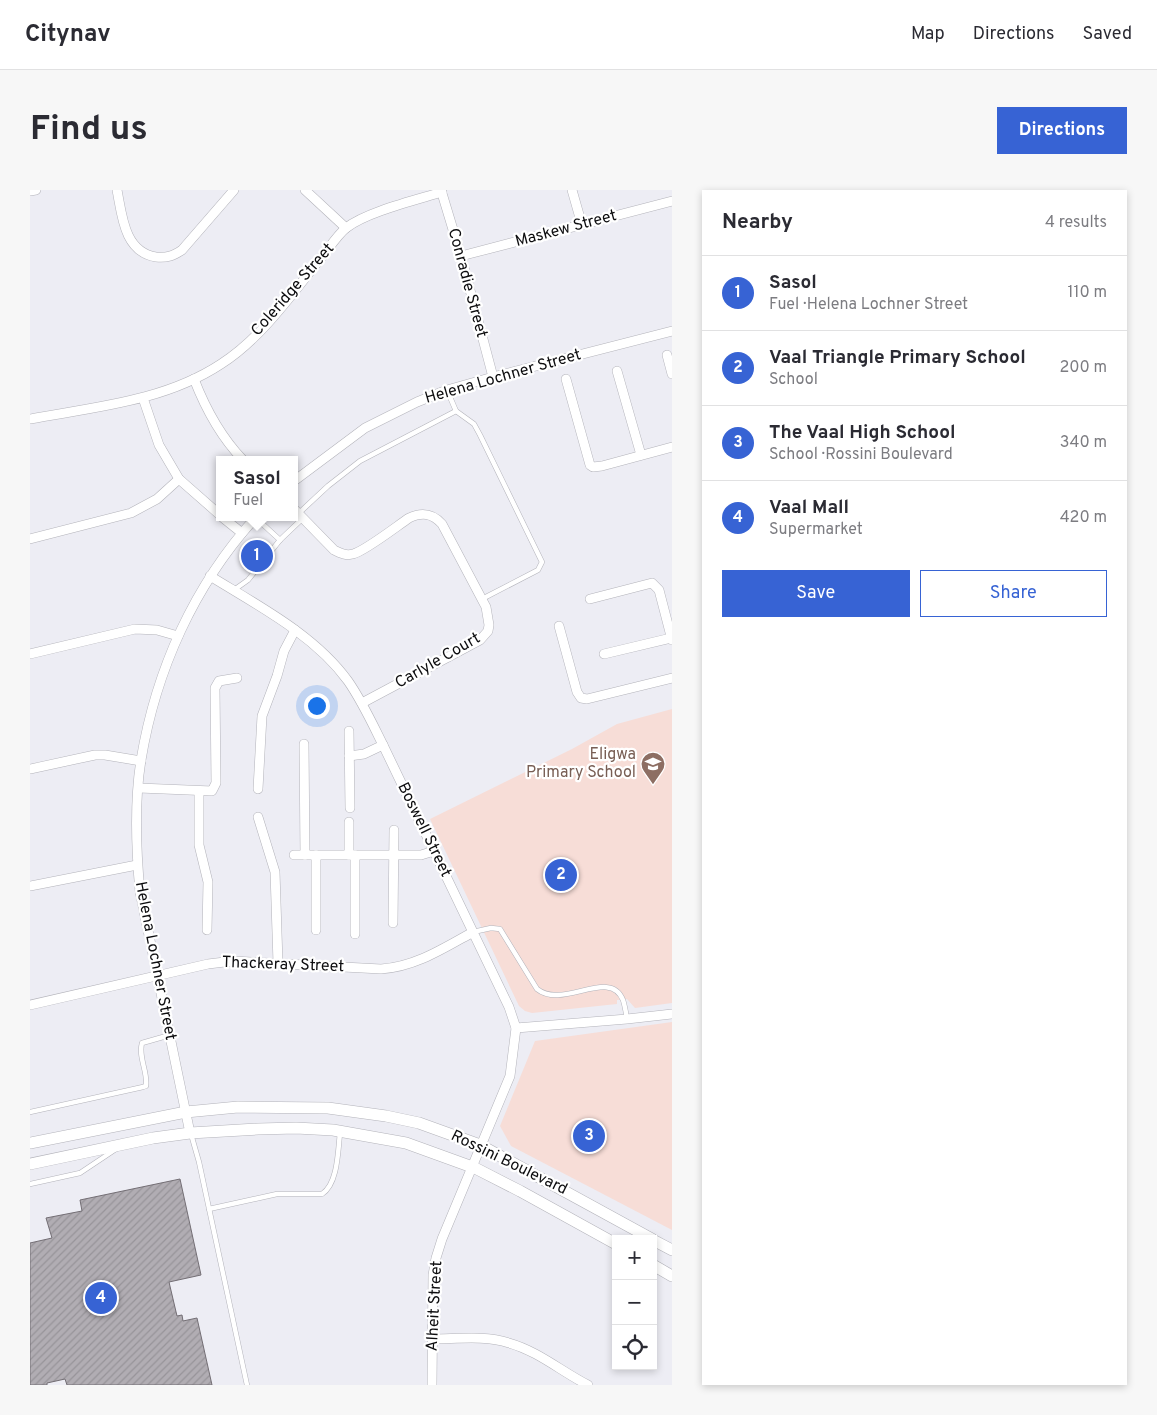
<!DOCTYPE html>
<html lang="en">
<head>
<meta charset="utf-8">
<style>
	:root { --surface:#fff; --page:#f7f7f7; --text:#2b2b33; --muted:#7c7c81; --line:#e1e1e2; --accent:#3763d4 }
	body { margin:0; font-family:Overpass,sans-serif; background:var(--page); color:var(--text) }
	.controls { position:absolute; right:15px; bottom:15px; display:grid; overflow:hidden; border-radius:0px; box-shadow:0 2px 8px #0003 }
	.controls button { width:45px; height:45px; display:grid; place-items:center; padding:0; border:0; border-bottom:1px solid var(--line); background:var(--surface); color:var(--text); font:25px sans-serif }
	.you { position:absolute; left:286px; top:515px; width:18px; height:18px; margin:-12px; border:4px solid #fff; border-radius:50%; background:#1a73e8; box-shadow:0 0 0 8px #1a73e833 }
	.badge { display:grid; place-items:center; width:32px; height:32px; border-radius:50%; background:var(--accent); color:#fff; font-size:16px; font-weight:700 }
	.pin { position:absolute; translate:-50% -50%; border:2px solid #fff; box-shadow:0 1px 5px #0006 }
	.popup { position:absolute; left:186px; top:266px; width:82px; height:65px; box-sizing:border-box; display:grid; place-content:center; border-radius:0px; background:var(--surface); filter:drop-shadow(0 1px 4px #0005); font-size:16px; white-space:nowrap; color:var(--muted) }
	.popup b { font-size:19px; color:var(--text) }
	.popup::after { content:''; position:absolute; left:50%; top:100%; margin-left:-10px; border:10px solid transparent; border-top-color:var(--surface) }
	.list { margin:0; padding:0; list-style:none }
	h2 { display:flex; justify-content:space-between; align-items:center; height:65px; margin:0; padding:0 20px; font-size:21px }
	h2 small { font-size:16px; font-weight:400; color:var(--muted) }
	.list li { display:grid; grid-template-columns:32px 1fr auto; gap:15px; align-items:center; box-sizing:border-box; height:75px; padding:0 20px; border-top:1px solid var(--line) }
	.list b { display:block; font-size:19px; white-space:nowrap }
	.list p { margin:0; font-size:16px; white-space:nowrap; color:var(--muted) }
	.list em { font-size:16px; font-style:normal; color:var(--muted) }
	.actions { display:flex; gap:10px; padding:15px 20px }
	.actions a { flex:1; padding:11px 0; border:1px solid var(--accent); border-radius:0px; text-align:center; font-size:18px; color:var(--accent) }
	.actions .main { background:var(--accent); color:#fff }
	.icon { flex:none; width:28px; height:28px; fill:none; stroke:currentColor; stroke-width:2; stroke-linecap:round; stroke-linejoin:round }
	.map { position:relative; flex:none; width:642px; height:1195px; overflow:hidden; border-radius:0px }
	header { display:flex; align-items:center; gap:30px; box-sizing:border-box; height:70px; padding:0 25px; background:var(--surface); border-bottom:1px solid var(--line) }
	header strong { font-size:24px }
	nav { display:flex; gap:28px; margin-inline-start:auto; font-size:18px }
	.intro { display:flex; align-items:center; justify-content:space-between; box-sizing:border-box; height:120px; padding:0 30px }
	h1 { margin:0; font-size:35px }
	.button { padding:12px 22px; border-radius:0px; background:var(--accent); color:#fff; font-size:18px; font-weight:700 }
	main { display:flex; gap:30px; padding:0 30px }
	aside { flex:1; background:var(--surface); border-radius:0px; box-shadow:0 2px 8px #0003 }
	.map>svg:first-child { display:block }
	.education { fill:#f7ddd7 }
	.building { fill:url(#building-hatch); stroke:#736e74 }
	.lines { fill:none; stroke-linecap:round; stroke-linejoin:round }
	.lane-casing { stroke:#b3b3ba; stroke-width:5.5 }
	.street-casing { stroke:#b3b3ba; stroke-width:10 }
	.secondary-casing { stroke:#b3b3ba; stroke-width:12 }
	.lane { stroke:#fff; stroke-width:4.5 }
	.street { stroke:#fff; stroke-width:9 }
	.secondary { stroke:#fff; stroke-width:11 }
	.labels { text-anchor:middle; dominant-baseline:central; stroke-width:4.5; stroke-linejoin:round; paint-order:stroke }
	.street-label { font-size:16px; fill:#0d0d0f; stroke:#fff }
	.education-label { font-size:16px; fill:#785e54; stroke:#fff; text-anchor:end }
</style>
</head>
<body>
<header>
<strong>Citynav</strong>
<nav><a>Map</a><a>Directions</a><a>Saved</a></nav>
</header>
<div class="intro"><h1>Find us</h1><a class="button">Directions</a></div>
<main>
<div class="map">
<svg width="642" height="1195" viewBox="0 0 642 1195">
	<defs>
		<pattern id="building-hatch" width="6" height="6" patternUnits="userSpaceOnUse" patternTransform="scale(1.25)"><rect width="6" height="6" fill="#b1adb3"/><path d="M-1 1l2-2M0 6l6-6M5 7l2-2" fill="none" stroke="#979499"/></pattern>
	</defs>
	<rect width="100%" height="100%" fill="#ededf4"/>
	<g class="education">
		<path d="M642 519V813L605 818 597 809 587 810V814L502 823 495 821 489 816 400 629 542 559 587 534Z"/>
		<path d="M642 832V1040L481 956 470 936 505 851Z"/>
	</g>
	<path class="building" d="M150 989 171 1085 139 1092 147 1126 152 1125 153 1131 167 1128 182 1195H37L35 1189 17 1193V1195H0V1053L22 1048 16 1028 52 1021 50 1010Z"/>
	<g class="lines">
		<defs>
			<g id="lane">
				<path d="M417 200 426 221 444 234 450 245 512 372 508 380 452 409"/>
				<path d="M269 323 298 296 330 271 426 221"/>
				<path d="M250 350 273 328"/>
				<path d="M204 400 218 390 250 350 226 328"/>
				<path d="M443 742 461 738 470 739 507 799C533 820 580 777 593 810 595 816 596 823 597 829"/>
				<path d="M0 922 113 897 116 896C118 882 108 867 112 853L140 845"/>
				<path d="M161 944 169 972 217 1195"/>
				<path d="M0 994 50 983 86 959"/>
				<path d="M179 1019 247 1004H292C308 994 308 960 310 943"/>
			</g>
			<g id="street">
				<path d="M87 0C92 25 94 62 126 67 137 68 143 66 152 60L204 0"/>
				<path d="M275 0 316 38"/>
				<path d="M411 0 431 66 463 187"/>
				<path d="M542 0 552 35"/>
				<path d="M0 1 6 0"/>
				<path d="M431 66 642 11"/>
				<path d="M637 165 642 184"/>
				<path d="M587 181 611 265"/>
				<path d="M164 189C176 220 190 246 213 270"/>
				<path d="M536 189 560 275 563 277 572 276 642 257"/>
				<path d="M113 208 129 255 149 289 190 325"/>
				<path d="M0 229C65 217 135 211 191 174 229 150 259 108 287 73 296 63 306 46 316 38 336 22 386 10 412 2"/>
				<path d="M264 291 335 238 387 212 417 200 463 187 642 141"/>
				<path d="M264 319 304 360C310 363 316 366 323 364 335 361 367 336 379 328 392 322 402 323 412 334L456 417 459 435 458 441 450 450 332 513"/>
				<path d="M192 327 212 343"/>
				<path d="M0 349 101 323 127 309 149 289"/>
				<path d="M180 386C227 415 285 445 318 491 332 511 342 533 353 555L479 817 486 838 480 886 412 1049 406 1068 403 1085 402 1195"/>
				<path d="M560 409 622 393 629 400 642 450"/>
				<path d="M529 436 547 502 551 508 557 509 642 488"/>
				<path d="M0 464 105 439 127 440 148 446"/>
				<path d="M574 464 641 448"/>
				<path d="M319 541 320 618"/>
				<path d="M274 554 275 665"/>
				<path d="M319 566 334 564 353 555"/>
				<path d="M0 579 65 565H75L111 571"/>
				<path d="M109 598 182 601 186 593 185 498 189 491 207 488"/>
				<path d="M228 599 232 526 247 486 254 461 265 440"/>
				<path d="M169 601V655L178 692 177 740"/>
				<path d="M228 627 245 682 248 773"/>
				<path d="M264 665H391L404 661"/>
				<path d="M319 665V632"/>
				<path d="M0 696 107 675"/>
				<path d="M363 733 364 640"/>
				<path d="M286 740V665"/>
				<path d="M325 744V665"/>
				<path d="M0 815 178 774 203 771 351 779C385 777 414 758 443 742"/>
				<path d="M486 838 597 829 642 824"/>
				<path d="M160 943 110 702C106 659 104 613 111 570 126 480 164 395 226 327"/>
				<path d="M402 1149C427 1149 455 1145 479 1153 508 1161 532 1182 558 1195"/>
			</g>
			<g id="secondary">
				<path d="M0 953 156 922 208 917 298 918 356 926 389 933 450 955 622 1049"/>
				<path d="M0 974 123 948 160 943 228 939 266 938 303 940 376 953 445 978 490 1001 586 1054"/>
				<path d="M623 1050 642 1060"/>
				<path d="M623 1075 642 1086"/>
			</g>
		</defs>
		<use href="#lane" class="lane-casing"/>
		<use href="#street" class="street-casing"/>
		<use href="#secondary" class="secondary-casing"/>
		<use href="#lane" class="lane"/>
		<use href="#street" class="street"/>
		<use href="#secondary" class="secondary"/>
	</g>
	<defs>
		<symbol id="school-pin" viewBox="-11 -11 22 30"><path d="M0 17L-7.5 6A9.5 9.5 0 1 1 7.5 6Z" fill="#8d6e63" stroke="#fff"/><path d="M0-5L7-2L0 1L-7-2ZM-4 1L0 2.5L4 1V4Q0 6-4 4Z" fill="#fff"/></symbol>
	</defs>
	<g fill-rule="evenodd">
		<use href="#school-pin" x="609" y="560" width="28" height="38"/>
	</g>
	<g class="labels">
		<g class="street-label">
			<text transform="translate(536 39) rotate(-15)">Maskew Street</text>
			<text transform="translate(437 93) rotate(75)">Conradie Street</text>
			<text transform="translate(263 100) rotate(-49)">Coleridge Street</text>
			<text transform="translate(473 187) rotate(-16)">Helena Lochner Street</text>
			<text transform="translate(408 471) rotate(-30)">Carlyle Court</text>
			<text transform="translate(394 640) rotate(64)">Boswell Street</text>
			<text transform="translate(125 771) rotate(79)">Helena Lochner Street</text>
			<text transform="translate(253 775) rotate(2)">Thackeray Street</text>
			<text transform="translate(479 973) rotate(26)">Rossini Boulevard</text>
			<text transform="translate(405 1116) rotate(-87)">Alheit Street</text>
		</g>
		<g class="education-label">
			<text x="606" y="565">Eligwa<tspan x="606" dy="18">Primary School</tspan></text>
		</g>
	</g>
</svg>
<div class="controls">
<button>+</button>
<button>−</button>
<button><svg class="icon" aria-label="locate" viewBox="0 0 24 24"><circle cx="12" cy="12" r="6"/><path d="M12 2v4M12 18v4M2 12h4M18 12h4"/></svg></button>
</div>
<div class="you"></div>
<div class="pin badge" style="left:227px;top:366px">1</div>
<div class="popup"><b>Sasol</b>Fuel</div>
<div class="pin badge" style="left:531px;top:685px">2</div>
<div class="pin badge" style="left:559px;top:946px">3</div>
<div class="pin badge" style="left:71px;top:1108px">4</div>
</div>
<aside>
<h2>Nearby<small>4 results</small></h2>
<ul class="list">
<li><span class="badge">1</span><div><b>Sasol</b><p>Fuel · Helena Lochner Street</p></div><em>110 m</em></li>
<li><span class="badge">2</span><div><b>Vaal Triangle Primary School</b><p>School</p></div><em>200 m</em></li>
<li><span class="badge">3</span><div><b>The Vaal High School</b><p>School · Rossini Boulevard</p></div><em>340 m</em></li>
<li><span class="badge">4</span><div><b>Vaal Mall</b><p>Supermarket</p></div><em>420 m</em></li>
</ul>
<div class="actions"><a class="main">Save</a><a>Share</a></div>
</aside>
</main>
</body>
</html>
